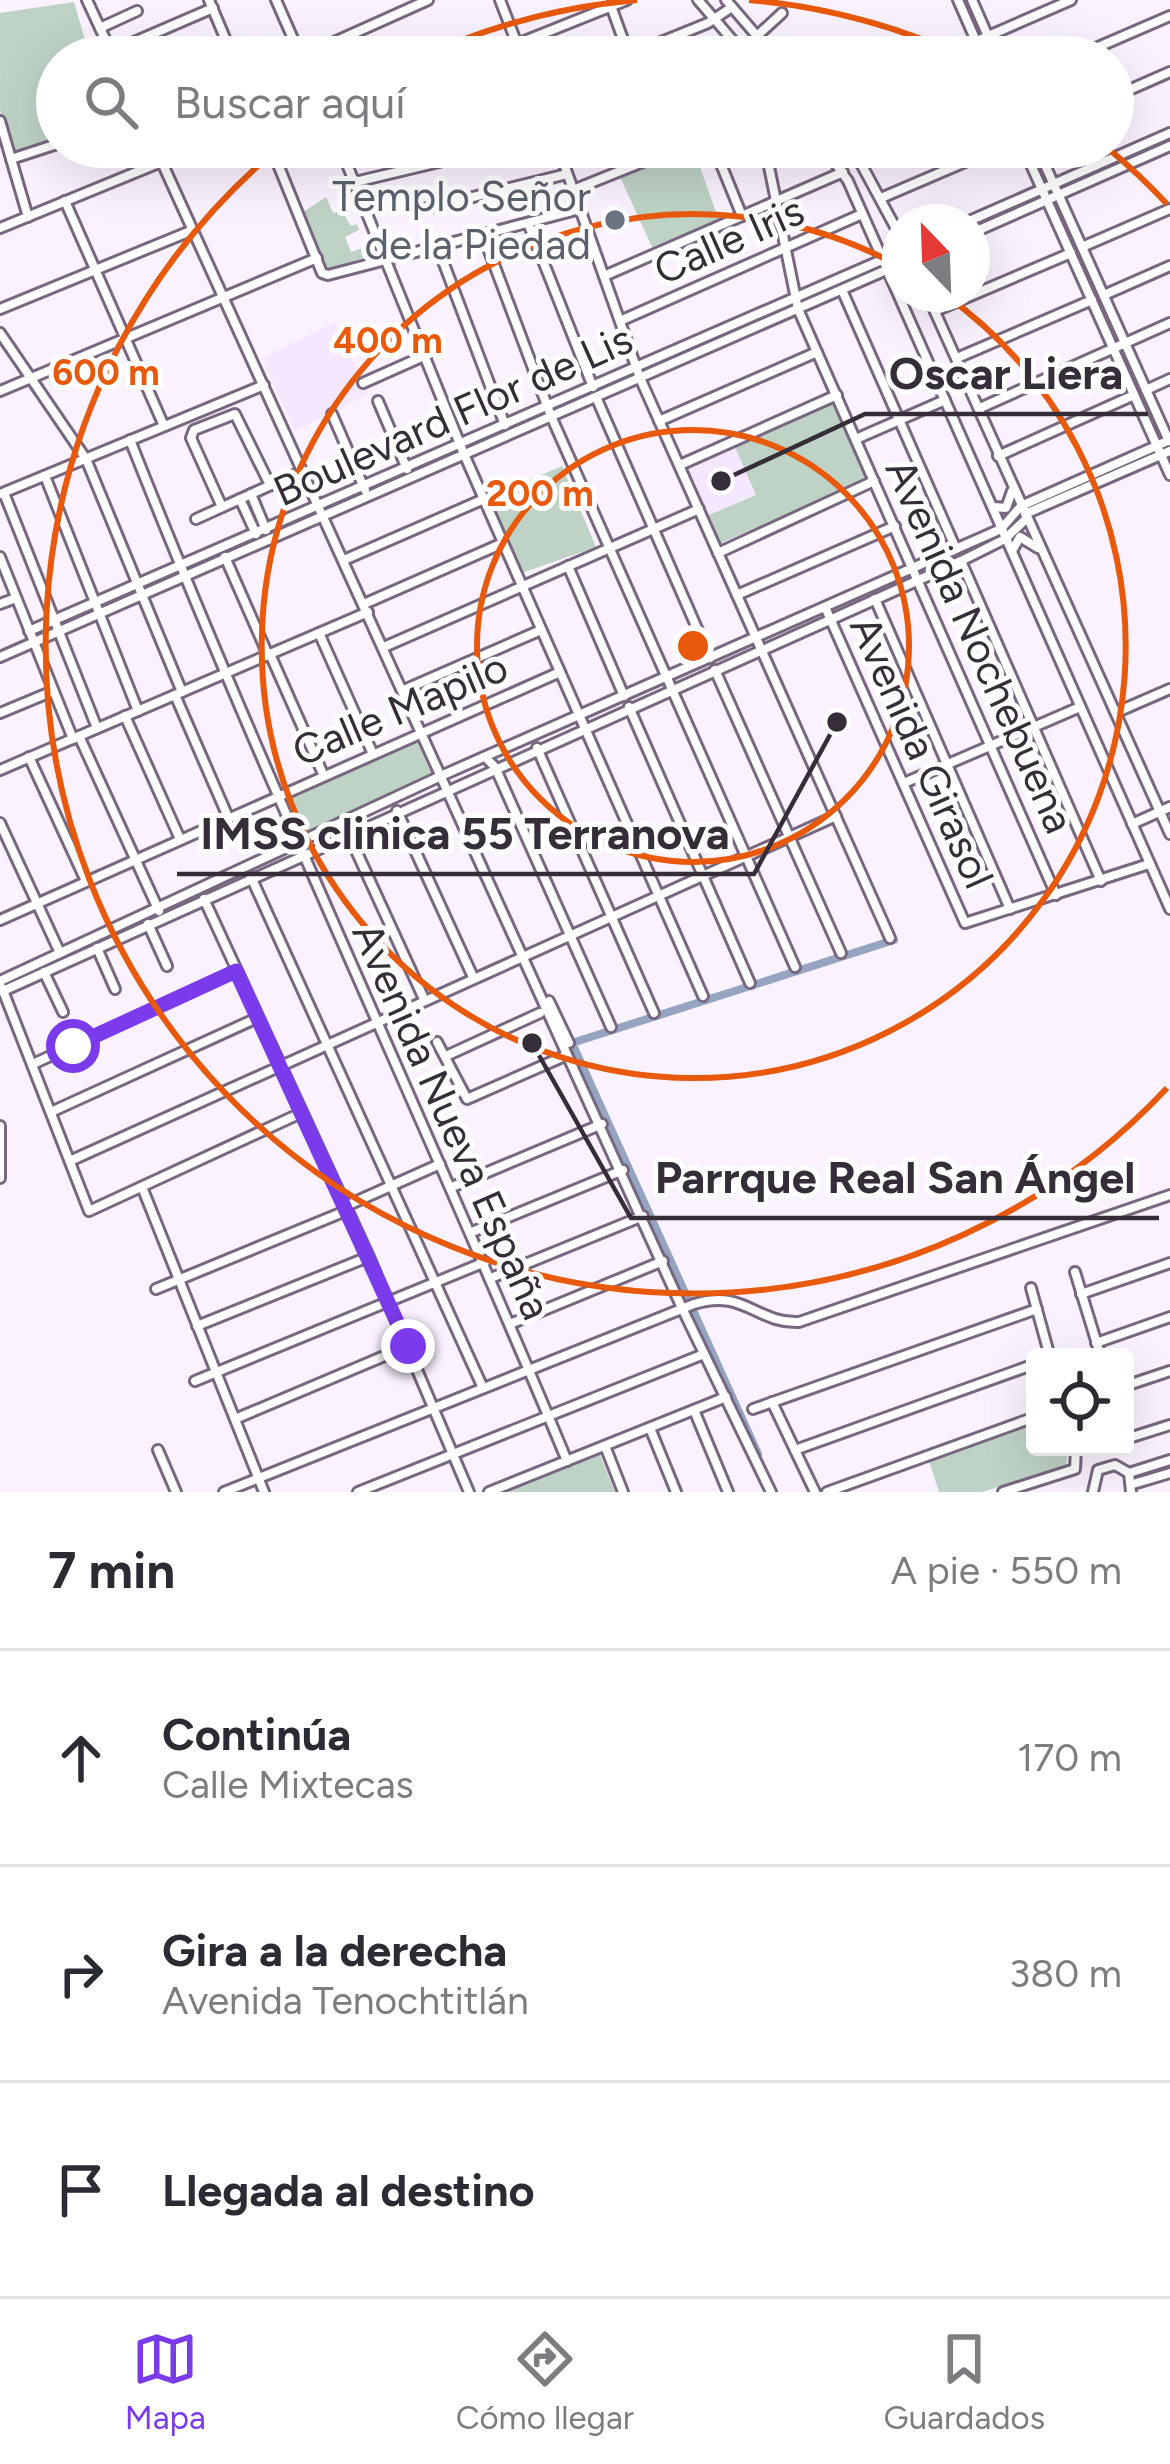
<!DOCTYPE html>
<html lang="es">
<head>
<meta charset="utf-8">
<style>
	:root { --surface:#fff; --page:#f2f2f3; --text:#2b2b33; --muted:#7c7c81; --line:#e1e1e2; --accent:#7c3aed }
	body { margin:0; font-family:Figtree,sans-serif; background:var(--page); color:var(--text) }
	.controls { position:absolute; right:36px; bottom:36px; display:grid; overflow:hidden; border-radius:12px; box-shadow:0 12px 48px #0002 }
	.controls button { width:108px; height:108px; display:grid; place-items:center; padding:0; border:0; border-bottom:3px solid var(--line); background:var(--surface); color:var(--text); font:60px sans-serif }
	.compass { position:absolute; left:882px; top:204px; width:108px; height:108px; border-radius:50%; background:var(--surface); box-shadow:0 12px 48px #0002; rotate:337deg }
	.stop { position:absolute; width:36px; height:36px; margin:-27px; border:9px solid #7c3aed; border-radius:50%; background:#fff }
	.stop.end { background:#7c3aed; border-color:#fff; box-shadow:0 3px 12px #0008 }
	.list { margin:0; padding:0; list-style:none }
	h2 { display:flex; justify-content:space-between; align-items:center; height:156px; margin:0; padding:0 48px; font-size:51px }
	h2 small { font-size:39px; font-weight:400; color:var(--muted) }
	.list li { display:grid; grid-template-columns:78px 1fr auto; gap:36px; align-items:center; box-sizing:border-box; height:216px; padding:0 48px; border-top:3px solid var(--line) }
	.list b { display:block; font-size:45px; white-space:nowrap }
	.list p { margin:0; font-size:39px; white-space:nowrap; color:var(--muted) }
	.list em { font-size:39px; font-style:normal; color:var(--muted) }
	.icon { flex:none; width:66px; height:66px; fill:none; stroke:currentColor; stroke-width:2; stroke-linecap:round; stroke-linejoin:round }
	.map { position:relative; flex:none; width:1170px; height:1492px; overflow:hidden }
	.search { position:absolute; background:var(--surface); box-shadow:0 12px 48px #0002; left:36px; right:36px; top:36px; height:132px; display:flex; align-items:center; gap:30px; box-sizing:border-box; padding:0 42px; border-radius:66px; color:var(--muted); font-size:45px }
	.sheet { height:804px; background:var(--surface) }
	nav { display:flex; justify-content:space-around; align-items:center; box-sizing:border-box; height:168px; border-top:3px solid var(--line); background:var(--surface); font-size:33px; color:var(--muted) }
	nav a { display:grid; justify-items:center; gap:6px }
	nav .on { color:var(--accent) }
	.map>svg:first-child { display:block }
	.built { fill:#f5e7fd }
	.green { fill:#bed2c5 }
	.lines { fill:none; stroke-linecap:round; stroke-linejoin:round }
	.canal { stroke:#95a5c1; stroke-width:8 }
	.minor-casing { stroke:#786780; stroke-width:14 }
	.minor { stroke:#fff; stroke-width:8 }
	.route { stroke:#7c3aed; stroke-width:15 }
	.ring { fill:none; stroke:#e8590c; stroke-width:6 }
	.worship-dot { fill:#6b7280; stroke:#fff; stroke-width:4.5 }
	.labels { text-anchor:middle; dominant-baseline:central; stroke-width:10; stroke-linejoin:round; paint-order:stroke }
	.worship-label { font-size:42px; fill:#5b616d; stroke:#fff; text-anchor:end }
	.street-label { font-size:42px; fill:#352e39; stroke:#fff }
	.centre { fill:#e8590c; stroke:#fff; stroke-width:6 }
	.ring-label { font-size:36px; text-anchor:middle; font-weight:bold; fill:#e8590c; stroke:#fff; stroke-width:10; stroke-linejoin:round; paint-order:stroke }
	.leader { fill:none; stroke:#352e39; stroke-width:4.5 }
	.callout-dot { fill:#352e39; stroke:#fff; stroke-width:4.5 }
	.callout-label { font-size:45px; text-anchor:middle; font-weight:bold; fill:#352e39; stroke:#fff; stroke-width:10; stroke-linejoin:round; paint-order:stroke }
</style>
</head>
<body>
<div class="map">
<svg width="1170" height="1492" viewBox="0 0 1170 1492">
	<rect width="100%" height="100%" fill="#faf2fe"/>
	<g class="built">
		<path d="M335 322 368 394 295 431 262 358Z"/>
		<path d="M734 445 756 495 709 515 686 466Z"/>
	</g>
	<g class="green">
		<path d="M74 2 90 57H57V141L12 154 0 111V13Z"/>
		<path d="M693 148 719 220 652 247 620 177Z"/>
		<path d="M326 197 333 213 342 211 351 226 357 224 359 230 345 237 351 252 365 247 369 256 325 270 303 212Z"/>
		<path d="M832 401 867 479 721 543 709 515 756 495 734 445Z"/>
		<path d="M562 466 596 547 522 573 490 497Z"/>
		<path d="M415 737 432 774 298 835 281 798Z"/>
		<path d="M1035 1422V1447H1068L1066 1466 982 1492H939L928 1458Z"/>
		<path d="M600 1455 615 1492H508Z"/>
	</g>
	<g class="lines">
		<path class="canal" d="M758 1454 572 1043 894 940"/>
		<defs>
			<g id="minor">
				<path d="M87 0 113 56"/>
				<path d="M209 0 233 57"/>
				<path d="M276 0 301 57"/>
				<path d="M500 0 522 57"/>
				<path d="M698 0 747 57"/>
				<path d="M726 0 775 57"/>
				<path d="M958 0 983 57"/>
				<path d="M972 0 997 57"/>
				<path d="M611 6 629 56"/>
				<path d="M100 28 137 11"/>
				<path d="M757 36 782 13"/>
				<path d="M517 44 627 0"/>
				<path d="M111 52 213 8"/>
				<path d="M301 57 428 0"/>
				<path d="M624 57 708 23 732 7"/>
				<path d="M940 57 1071 0"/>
				<path d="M1075 57 1170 16"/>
				<path d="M1113 97 1170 72"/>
				<path d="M0 121 28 217"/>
				<path d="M155 147 682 1308 771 1492"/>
				<path d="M271 147 322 273 328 275 580 209"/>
				<path d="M340 147 464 454 703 996"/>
				<path d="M558 147 640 378 890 938"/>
				<path d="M714 147 742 216"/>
				<path d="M765 147 798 309 1056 895"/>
				<path d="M824 147 848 181 1170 909"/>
				<path d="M852 147 900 236"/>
				<path d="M860 147 861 150"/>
				<path d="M1023 147 1170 475"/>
				<path d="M1037 147 1169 441"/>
				<path d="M11 159 57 144"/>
				<path d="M355 182 502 147"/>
				<path d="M573 190 680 147"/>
				<path d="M881 198 1000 147"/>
				<path d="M65 201 164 426"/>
				<path d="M424 209 567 174"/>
				<path d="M967 222 1170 133"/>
				<path d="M528 223 593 387"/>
				<path d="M0 228 161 162"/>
				<path d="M972 233 1170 146"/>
				<path d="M483 235 551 416 795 967"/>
				<path d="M1082 247 1170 209"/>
				<path d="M438 248 505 425"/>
				<path d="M604 276 843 172"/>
				<path d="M842 290 956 549"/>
				<path d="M927 294 1170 834"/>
				<path d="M1104 295 1170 266"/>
				<path d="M0 309 193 230"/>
				<path d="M935 311 1071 253"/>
				<path d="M620 321 862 214"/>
				<path d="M0 333 86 459 182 692"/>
				<path d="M957 358 1092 300"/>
				<path d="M363 383 426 355"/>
				<path d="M1146 390 1170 379"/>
				<path d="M0 391 317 258"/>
				<path d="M596 397 710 658"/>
				<path d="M378 401 407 469"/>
				<path d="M980 408 1170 323"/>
				<path d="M332 414 365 490"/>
				<path d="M659 421 817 352"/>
				<path d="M856 439 945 400"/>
				<path d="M130 440C266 785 425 1119 567 1461"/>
				<path d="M998 456 1134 395"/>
				<path d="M680 465 837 395"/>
				<path d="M45 476 138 711"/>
				<path d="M4 493 97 728"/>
				<path d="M0 494 264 385"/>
				<path d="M251 494 266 530"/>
				<path d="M240 499 256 534"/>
				<path d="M222 507 191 438 194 430 235 414 270 485"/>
				<path d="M994 507 1006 508 1012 491"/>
				<path d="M1025 514 1170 451"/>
				<path d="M196 519 293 475"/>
				<path d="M1012 551 1020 537 1038 548"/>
				<path d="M718 553 874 481"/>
				<path d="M0 557 73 739"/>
				<path d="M225 557 268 655"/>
				<path d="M344 560 484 499"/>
				<path d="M961 561 1101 881"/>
				<path d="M568 566 624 696"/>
				<path d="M737 595 895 526"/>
				<path d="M875 599 1010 909"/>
				<path d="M0 604 16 598"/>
				<path d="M364 604 503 543"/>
				<path d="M825 607 965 923 1149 864"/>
				<path d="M29 631 900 252"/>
				<path d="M319 633 372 752"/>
				<path d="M384 647 699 509"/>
				<path d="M270 654 323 774"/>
				<path d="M0 657 900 264"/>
				<path d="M715 670 841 953"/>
				<path d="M404 690 541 630"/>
				<path d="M175 695 228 817"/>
				<path d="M629 707 750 983"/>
				<path d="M1117 712 1170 689"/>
				<path d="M0 713 53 691"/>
				<path d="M125 716 180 839"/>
				<path d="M79 736 159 911"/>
				<path d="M537 748 654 1013"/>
				<path d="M29 757 86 881"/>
				<path d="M485 757 495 767 611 1027"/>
				<path d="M0 770 368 612"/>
				<path d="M904 783 1080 707"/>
				<path d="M397 811 473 977"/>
				<path d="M0 823 60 953"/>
				<path d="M1132 824 1170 807"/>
				<path d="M348 833 424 999"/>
				<path d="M251 877 483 1388"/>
				<path d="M204 899 369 1257 469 1492"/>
				<path d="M0 920 560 672"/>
				<path d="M148 924 167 966"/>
				<path d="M97 948 115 989"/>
				<path d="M44 972 63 1012"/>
				<path d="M0 981 443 775 1001 529 1021 506 1170 440"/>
				<path d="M2 988 89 1211 301 1113"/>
				<path d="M3 991 961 561 1005 539 1027 518"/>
				<path d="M549 1001 569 1043"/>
				<path d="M437 1042 467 1099 567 1055"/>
				<path d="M446 1056 540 1013"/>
				<path d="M33 1064 236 971"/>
				<path d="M51 1112 257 1018"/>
				<path d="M0 1126V1178"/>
				<path d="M72 1160 836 816"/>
				<path d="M142 1187 264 1492"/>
				<path d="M452 1187 602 1124"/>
				<path d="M346 1206 440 1164"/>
				<path d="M472 1232 623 1170"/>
				<path d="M1075 1272 1101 1357"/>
				<path d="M491 1278 643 1216"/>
				<path d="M1031 1288 1050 1357"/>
				<path d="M156 1289 348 1210"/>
				<path d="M1081 1294 1170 1263"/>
				<path d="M510 1324 663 1261"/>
				<path d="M197 1326 368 1257"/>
				<path d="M1096 1343 1170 1317"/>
				<path d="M195 1381 485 1262"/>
				<path d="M1125 1386 1170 1371"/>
				<path d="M772 1402 815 1492"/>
				<path d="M753 1409 1037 1309"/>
				<path d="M694 1410 728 1492"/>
				<path d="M235 1419 408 1346"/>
				<path d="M650 1428 676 1492"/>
				<path d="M1125 1433 1132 1437 1170 1425"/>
				<path d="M605 1446 623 1492"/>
				<path d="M158 1450 176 1492"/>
				<path d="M795 1450 1035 1364"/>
				<path d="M1129 1473 1170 1460"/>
				<path d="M1133 1484 1170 1473"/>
				<path d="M224 1492 694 1304C743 1288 757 1324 799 1322L1170 1195"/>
				<path d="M358 1492 704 1354"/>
				<path d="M489 1492 726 1397"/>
				<path d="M827 1492 1035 1417"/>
				<path d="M1003 1492 1075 1469 1076 1447"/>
				<path d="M1093 1492 1098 1470 1115 1465 1129 1473 1131 1492"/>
			</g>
		</defs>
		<use href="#minor" class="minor-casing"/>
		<use href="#minor" class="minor"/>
	</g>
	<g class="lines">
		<path class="route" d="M73 1046 236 971 408 1346"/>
	</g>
	<g class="ring">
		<circle cx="693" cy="646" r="216"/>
		<path d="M944 294A432 432 0 1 1 899 266"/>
		<path d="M1167 1088A648 648 0 1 1 276 150M424 56A648 648 0 0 1 637 0M749 0A648 648 0 0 1 962 56M1110 150A648 648 0 0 1 1167 204"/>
	</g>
	<circle class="worship-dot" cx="615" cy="220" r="12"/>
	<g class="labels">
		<g class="worship-label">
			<text x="591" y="196">Templo Señor<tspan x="591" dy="48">de la Piedad</tspan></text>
		</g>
		<g class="street-label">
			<text transform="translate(729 240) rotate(-24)">Calle Iris</text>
			<text transform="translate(453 415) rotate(-24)">Boulevard Flor de Lis</text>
			<text transform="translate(980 646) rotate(66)">Avenida Nochebuena</text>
			<text transform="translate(400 709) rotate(-23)">Calle Mapilo</text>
			<text transform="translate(922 752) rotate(66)">Avenida Girasol</text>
			<text transform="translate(452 1121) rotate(66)">Avenida Nueva España</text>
		</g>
	</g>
	<circle cx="693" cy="646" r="18" class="centre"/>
	<g class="ring-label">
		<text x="388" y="353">400 m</text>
		<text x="106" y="385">600 m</text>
		<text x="540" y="506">200 m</text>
	</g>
	<path class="leader" d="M721 481L865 414H1148M837 722L754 874H177M532 1043L631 1218H1159"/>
	<g class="callout-dot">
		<circle cx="721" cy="481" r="12"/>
		<circle cx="837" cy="722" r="12"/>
		<circle cx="532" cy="1043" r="12"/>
	</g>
	<g class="callout-label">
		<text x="1006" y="389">Oscar Liera</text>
		<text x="465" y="849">IMSS clinica 55 Terranova</text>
		<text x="895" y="1193">Parrque Real San Ángel</text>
	</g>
</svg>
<div class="controls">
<button><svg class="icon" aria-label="locate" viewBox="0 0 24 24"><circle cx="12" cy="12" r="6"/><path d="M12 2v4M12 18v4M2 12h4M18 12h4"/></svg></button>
</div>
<svg class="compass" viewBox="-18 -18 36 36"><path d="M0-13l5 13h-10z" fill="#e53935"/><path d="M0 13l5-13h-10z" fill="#7c7c81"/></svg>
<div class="stop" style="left:73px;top:1046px"></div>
<div class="stop end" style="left:408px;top:1346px"></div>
<div class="search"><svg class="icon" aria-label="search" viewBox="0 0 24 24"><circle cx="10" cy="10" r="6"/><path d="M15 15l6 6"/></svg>Buscar aquí</div>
</div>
<section class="sheet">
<h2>7 min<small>A pie · 550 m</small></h2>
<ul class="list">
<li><svg class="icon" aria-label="ahead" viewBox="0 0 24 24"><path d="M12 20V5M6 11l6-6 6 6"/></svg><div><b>Continúa</b><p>Calle Mixtecas</p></div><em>170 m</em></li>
<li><svg class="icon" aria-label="right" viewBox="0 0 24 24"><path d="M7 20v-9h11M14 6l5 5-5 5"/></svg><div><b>Gira a la derecha</b><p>Avenida Tenochtitlán</p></div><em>380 m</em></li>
<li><svg class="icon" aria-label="arrive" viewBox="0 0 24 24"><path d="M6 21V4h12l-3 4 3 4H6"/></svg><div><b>Llegada al destino</b></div></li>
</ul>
</section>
<nav>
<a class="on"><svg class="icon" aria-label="map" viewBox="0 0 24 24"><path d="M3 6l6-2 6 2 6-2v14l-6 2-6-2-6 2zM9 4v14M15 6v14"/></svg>Mapa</a>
<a><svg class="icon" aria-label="directions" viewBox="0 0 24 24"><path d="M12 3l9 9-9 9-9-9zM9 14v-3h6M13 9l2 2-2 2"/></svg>Cómo llegar</a>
<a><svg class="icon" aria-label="saved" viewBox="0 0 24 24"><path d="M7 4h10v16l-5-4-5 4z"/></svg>Guardados</a>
</nav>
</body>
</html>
